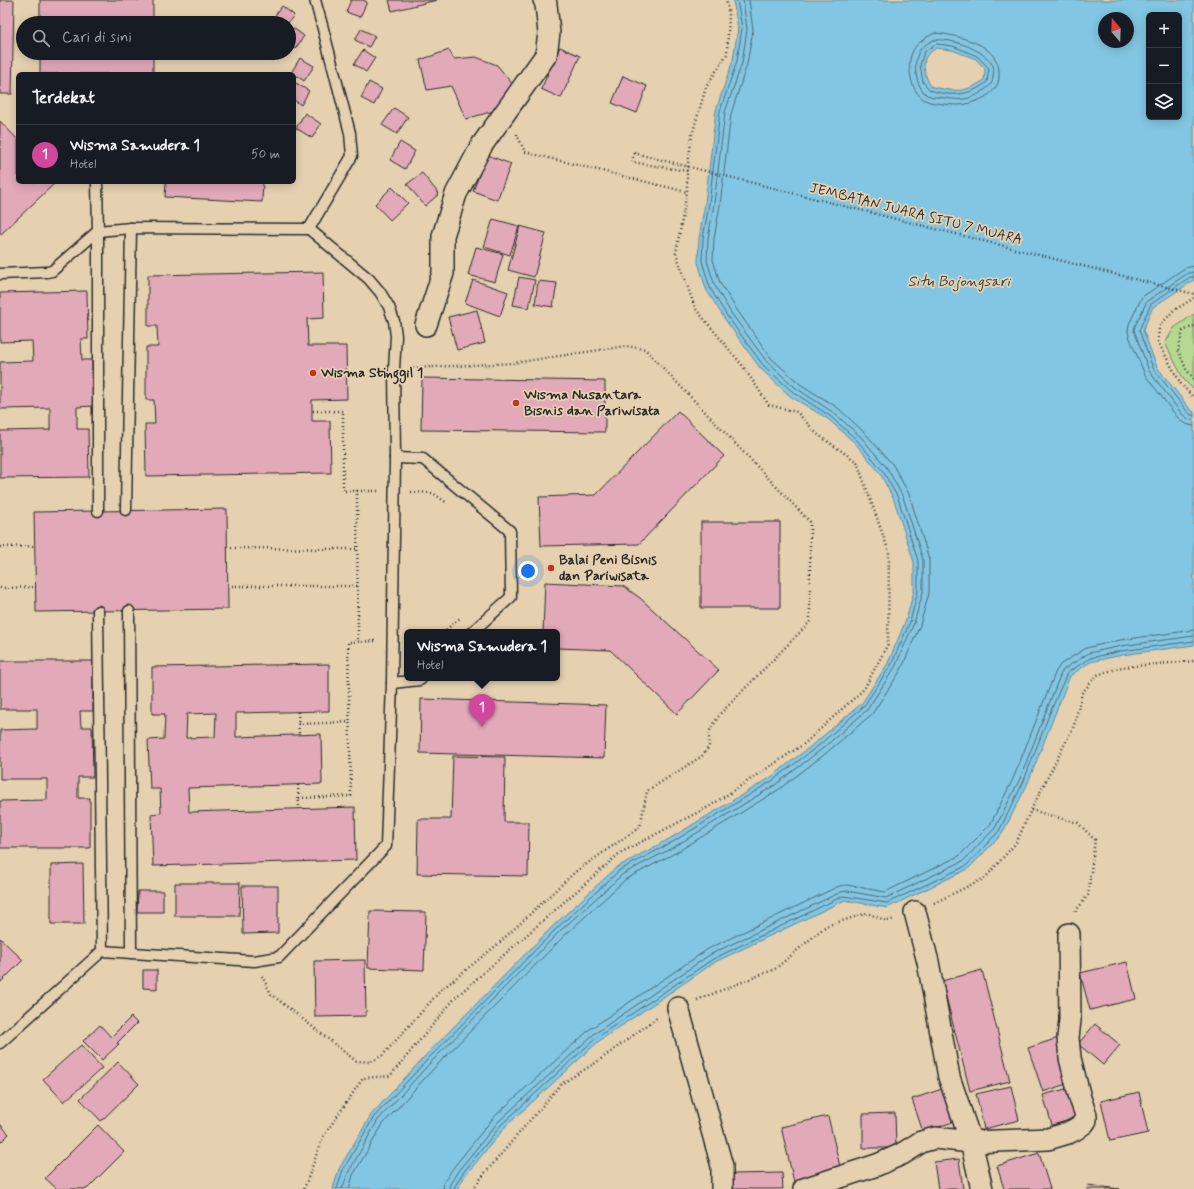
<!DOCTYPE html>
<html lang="id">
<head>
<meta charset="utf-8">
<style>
	:root { --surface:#171b24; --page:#20242c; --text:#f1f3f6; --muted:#9ea1a6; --line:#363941; --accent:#8c9099 }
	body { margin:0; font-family:Mynerve,sans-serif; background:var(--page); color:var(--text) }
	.controls { position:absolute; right:12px; top:12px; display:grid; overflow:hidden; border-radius:6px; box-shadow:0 2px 10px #0003 }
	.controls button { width:36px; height:36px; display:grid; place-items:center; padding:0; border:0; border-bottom:1px solid var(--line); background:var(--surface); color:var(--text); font:20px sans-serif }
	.compass { position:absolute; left:1098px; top:12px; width:36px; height:36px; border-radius:50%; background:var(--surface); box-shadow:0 2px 10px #0003; rotate:341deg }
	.you { position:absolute; left:528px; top:571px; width:14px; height:14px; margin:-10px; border:3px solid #fff; border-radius:50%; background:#1a73e8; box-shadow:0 0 0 6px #1a73e833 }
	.badge { display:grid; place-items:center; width:26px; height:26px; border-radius:50%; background:var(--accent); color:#fff; font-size:13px; font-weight:700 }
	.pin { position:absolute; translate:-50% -33px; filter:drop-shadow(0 1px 2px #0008) }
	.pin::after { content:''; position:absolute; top:21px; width:14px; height:12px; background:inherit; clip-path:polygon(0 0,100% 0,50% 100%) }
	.popup { position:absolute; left:404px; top:629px; width:156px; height:52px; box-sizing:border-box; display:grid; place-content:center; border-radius:6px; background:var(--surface); filter:drop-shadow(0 1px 3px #0005); font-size:13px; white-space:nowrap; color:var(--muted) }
	.popup b { font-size:15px; color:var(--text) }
	.popup::after { content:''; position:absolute; left:50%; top:100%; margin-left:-8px; border:8px solid transparent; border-top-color:var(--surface) }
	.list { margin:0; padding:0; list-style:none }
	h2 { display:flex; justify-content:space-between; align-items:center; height:52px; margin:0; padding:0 16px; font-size:17px }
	h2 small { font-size:13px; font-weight:400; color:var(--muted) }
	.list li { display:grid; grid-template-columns:26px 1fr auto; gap:12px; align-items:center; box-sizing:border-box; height:60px; padding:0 16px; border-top:1px solid var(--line) }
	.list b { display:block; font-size:15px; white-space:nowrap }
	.list p { margin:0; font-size:13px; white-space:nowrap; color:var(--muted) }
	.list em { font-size:13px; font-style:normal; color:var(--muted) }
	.icon { flex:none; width:22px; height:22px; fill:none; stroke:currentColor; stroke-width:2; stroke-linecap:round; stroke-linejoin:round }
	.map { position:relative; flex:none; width:1194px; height:1189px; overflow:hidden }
	.search { position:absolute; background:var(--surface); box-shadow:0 2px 10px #0003; left:16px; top:16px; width:280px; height:44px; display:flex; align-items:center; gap:10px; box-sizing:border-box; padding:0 14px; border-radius:22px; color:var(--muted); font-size:15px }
	.panel { position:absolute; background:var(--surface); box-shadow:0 2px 10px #0003; left:16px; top:72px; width:280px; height:112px; border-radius:6px }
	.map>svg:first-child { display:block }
	.green { fill:#b5d893; stroke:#70825f }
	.water { fill:#82c6e3; stroke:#5f8899; fill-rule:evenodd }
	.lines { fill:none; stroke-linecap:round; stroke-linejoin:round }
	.shore { stroke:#4e6975; stroke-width:1 }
	.building { fill:#e2a9b9; stroke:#2b2b2b; fill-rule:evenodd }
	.service-casing { stroke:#2b2b2b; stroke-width:13 }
	.minor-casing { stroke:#2b2b2b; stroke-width:24 }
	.path { stroke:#2b2b2b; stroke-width:2.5; stroke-dasharray:1 3; stroke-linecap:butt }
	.service { stroke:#e5d1b0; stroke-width:10 }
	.minor { stroke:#e5d1b0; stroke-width:21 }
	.path-bridge { stroke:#2b2b2b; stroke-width:2.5; stroke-dasharray:1 3; stroke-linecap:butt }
	.poi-dot { fill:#c8321e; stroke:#e5d1b0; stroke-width:1.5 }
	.labels { text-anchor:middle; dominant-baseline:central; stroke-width:3.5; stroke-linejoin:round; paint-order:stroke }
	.street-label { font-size:14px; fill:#2b2b2b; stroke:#e5d1b0 }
	.poi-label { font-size:14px; font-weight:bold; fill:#2b2b2b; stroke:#e5d1b0; text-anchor:start }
	.water-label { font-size:15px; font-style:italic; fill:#384247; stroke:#e5d1b0 }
</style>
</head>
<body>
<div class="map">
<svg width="1194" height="1189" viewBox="0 0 1194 1189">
	<rect width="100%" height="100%" fill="#e5d1b0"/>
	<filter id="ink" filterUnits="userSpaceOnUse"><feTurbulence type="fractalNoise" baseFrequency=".025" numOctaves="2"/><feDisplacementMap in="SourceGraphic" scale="8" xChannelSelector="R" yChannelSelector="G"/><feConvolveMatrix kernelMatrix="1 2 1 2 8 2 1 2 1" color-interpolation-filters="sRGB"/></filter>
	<g filter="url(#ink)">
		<path class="green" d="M1194 314V390L1184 380 1165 343 1174 328Z"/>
		<path class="water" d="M733 0H1194V280L1153 307 1143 330 1157 367 1189 408 1194 412V645L1122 655 1090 662 1070 676 1027 785 1002 834 968 869 887 908 845 900 715 962 599 1041 505 1127 465 1176 457 1189H333L339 1169 371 1115 425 1056 554 925 617 867 669 839 770 778 816 742 862 703 888 663 906 620 914 591V562L894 500 880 473 855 443 828 419 790 396 760 368 724 318 706 289 698 262 699 238 705 203 716 110 733 60 738 28ZM1149 15H1179V117H1149ZM1104 18H1128V42H1104ZM936 48 952 50 976 59 985 69 984 80C964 94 955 91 932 87 926 80 920 63 928 54 930 52 934 50 936 48Z"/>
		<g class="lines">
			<g class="shore">
				<path d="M936 33C949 34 975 40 985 48 995 56 1000 63 999 77 998 92 984 99 970 103 961 106 953 105 943 104 937 103 930 103 925 100 917 96 913 87 911 78 908 63 909 49 923 40 927 37 931 34 936 33Z"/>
				<path d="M934 40C951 38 985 49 993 66 994 69 994 72 993 75 993 84 990 86 983 91 968 102 956 100 939 97 935 97 931 97 927 95 915 86 912 63 920 50 922 46 930 42 934 40Z"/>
				<path d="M937 44 953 46 977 56 989 68 987 82C970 96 951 97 930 90L923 82 920 65 924 52 934 45Z"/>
				<path d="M1194 266 1185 268 1142 297 1129 324 1128 331 1129 336 1145 375 1178 418 1185 424 1194 426"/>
				<path d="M1194 272 1188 273 1147 301 1135 326 1134 330 1149 371 1182 414 1188 419 1194 420"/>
				<path d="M1194 277H1190L1151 304 1139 330 1153 368 1186 410 1191 415H1194"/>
				<path d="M337 1189 343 1170 374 1117 428 1059 557 928 620 870 671 843 772 781 818 746 864 706 891 665 910 622 918 591V561L898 498 883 471 857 440 830 416 793 392 763 365 727 316 710 288 702 261 703 238 709 204 720 111 737 61 742 28 737 0"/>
				<path d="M342 1189 348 1173 378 1120 431 1062 560 931 623 874 674 847 775 785 822 749 867 710 895 667 914 623 923 592V560L903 497 887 468 861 437 834 413 796 388 767 362 731 313 715 286 707 261 708 239 714 204 725 112 742 63 747 29 743 0"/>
				<path d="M349 1189 353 1175 383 1124 436 1066 564 936 626 879 677 852 778 790 825 754 872 714 901 670 920 625 929 593V559L909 494 893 465 865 433 838 408 800 384 771 358 737 310 720 283 713 260 714 239 720 205 731 114 747 64 753 30 749 0"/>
				<path d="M443 1189 444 1182 453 1168 494 1117 590 1029 708 949 839 886 847 885 885 892 959 856 990 825 1013 779 1056 671 1061 664 1086 648 1120 640 1194 630"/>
				<path d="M449 1189 450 1184 458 1171 499 1121 594 1034 711 954 841 892 847 891 886 898 963 861 995 828 1019 781 1061 673 1064 669 1089 653 1121 646 1194 636"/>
				<path d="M454 1189 455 1186 462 1174 502 1124 596 1038 713 959 843 896 887 903 966 866 999 831 1023 783 1049 715 1067 673 1090 658 1121 651 1194 641"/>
			</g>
		</g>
		<g class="building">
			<path d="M0 0H14L12 94H0Z"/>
			<rect x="40" y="0" width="113" height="23"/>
			<path d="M351 0H363L367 2 360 17 346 12Z"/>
			<path d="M389 0H437L392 11Z"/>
			<path d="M282 6 294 15 288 23H272L270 22Z"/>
			<path d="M293 28 304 36 295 49 289 45V33Z"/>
			<path d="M361 29 375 36 369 47 355 40Z"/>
			<path d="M560 47 580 56 561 98 541 89Z"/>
			<path d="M363 50 375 58 366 72 354 64Z"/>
			<path d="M449 50 454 59 476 57 497 65 514 86 504 108 466 119 451 86 427 90 420 60Z"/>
			<rect x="40" y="53" width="113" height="21"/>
			<path d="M300 58 314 66 304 81 294 74 291 73Z"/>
			<path d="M623 76 647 86 637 113 612 103Z"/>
			<path d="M369 82 382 89 374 105 361 98Z"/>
			<path d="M296 83 309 91 301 105 294 100V86Z"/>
			<path d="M394 108 408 117 397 134 382 125Z"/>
			<path d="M305 113 321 124 312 138 296 128Z"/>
			<path d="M0 121 18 140V182H56L0 235Z"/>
			<path d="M400 142 415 151 405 169 390 160Z"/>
			<path d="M487 155 511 164 497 200 473 191Z"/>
			<path d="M422 173 439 194 425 206 407 184Z"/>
			<path d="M166 182H263L262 202 165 197Z"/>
			<path d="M392 187 408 203 390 220 375 204Z"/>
			<path d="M493 219 519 226 510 255 484 247Z"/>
			<path d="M520 226 546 233 534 277 508 270Z"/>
			<path d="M476 247 503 254 495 282 468 275Z"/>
			<path d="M323 272 324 318 307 319 308 346H346L347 399 312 400V421H330L331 473 146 476 145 424H155L154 400H146V347H158L157 326H148V275Z"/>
			<path d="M519 277 535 280 529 308 513 305Z"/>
			<path d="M473 280 508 292 500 316 465 303Z"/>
			<path d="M538 281 557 283 553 307 535 304Z"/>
			<path d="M87 291 88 339H81L82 360H92L93 406 77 407V429H88L89 477 0 478V431L50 430V408L0 409V362L33 361 32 341 0 342V293Z"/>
			<path d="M477 310 485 343 457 350 448 317Z"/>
			<path d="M422 378 605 381V432L421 430Z"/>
			<path d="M678 411 724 456 639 544 541 546 539 497 596 495Z"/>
			<path d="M227 509 228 609 36 612 34 512Z"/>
			<rect x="701" y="522" width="79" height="86"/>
			<path d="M545 582 623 586 640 598 719 670 677 714 610 650 557 648V632H543Z"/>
			<path d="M0 661H93V711H80L81 727H92L93 777H78V798H90V848H0V801L47 800V779H0V730L37 729V709H0Z"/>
			<path d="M329 664V711L236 713V737L321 734 322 784 188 788 189 812 355 807 356 860 153 866 151 814 161 813 160 789H150L148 740 164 739 165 714H152V667ZM216 713 215 737 186 738 187 714Z"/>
			<path d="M421 699 606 705 604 758 420 753Z"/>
			<path d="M453 756 505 757 504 822H529L528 876 417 874 418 819H451Z"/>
			<path d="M83 864 84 924H51V865Z"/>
			<path d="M175 883H240L239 916H175Z"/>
			<path d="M242 886H278V933L243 934Z"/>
			<path d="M138 891H163V912H137Z"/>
			<path d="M370 911 426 912 424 970 368 968Z"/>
			<path d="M0 938 23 960 0 983Z"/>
			<path d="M365 960 366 1016 315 1017 314 961Z"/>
			<path d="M1127 962 1136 999 1090 1010 1080 973Z"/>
			<path d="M143 970H157V989L143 988Z"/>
			<path d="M982 970 1010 1081 970 1091 942 981Z"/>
			<path d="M131 1017 137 1023 117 1043 119 1044 102 1060 83 1041 100 1025 111 1037Z"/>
			<path d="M1095 1024 1120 1045 1103 1065 1078 1044Z"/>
			<path d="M1061 1037 1075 1081 1043 1092 1028 1048Z"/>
			<path d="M81 1045 102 1068 64 1102 43 1079Z"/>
			<path d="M118 1062 139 1084 101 1121 80 1099Z"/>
			<path d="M1011 1086 1019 1120 984 1129 976 1094Z"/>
			<path d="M1077 1086 1085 1116 1052 1125 1043 1095Z"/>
			<path d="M942 1089 953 1122 923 1132 912 1099Z"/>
			<path d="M1139 1092 1148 1133 1110 1141 1101 1101Z"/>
			<path d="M895 1113 896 1148H863V1114Z"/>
			<path d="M828 1116 841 1171 794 1182 781 1127Z"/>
			<path d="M0 1124 9 1134 0 1143Z"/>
			<path d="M98 1125 124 1152 87 1189H57L45 1178Z"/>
			<path d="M1039 1153 1050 1189H1004L997 1166Z"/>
			<path d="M959 1159 963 1189H938L934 1162Z"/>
			<path d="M782 1173 783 1189H733V1174Z"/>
			<path d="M1088 1185 1120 1189H1087Z"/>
		</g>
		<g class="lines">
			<defs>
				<g id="service">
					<path d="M97 182 98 231V511"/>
					<path d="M309 229 352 156 350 133 322 25 315 0"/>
					<path d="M0 274 47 272 52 271 98 231 131 228 309 229 369 279 380 292 389 307 394 321 396 336 394 369 395 458 392 683 386 846 279 957 254 961 102 951 0 1043"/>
					<path d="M395 458 423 459 510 531 511 597 472 632"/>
					<path d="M126 510 131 228"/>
					<path d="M98 611 102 951"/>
					<path d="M129 611 131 953"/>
					<path d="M392 683 420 680 422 678"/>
				</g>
				<g id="minor">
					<path d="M426 325 443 273V236L456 194 482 145 546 55 549 33 546 4 544 0"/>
					<path d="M915 912 928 962 949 1077 971 1142 982 1189"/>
					<path d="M678 1008 722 1166V1189"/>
					<path d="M804 1189 877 1165 902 1154 921 1142 935 1138 971 1142 1048 1139 1068 1133 1076 1129 1084 1123 1086 1120V1115L1080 1098 1070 1058 1068 1038 1070 1020 1069 934"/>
				</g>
			</defs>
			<use href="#service" class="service-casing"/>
			<use href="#minor" class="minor-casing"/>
			<g class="path">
				<path d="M517 134V135L525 152 687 192"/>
				<path d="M634 153 632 162 687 171"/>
				<path d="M1194 298 1173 311 1159 327 1158 342 1181 384 1194 398"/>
				<path d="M1194 326 1183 331 1178 350 1186 369 1194 379"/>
				<path d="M313 411H343V491H378"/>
				<path d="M357 490 358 642"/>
				<path d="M411 492 433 493 447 503"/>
				<path d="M0 547 35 546"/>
				<path d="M227 548 358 549"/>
				<path d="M228 586H357"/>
				<path d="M0 588 35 587"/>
				<path d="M443 632 460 618"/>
				<path d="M298 712 299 735"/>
				<path d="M298 724 350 722"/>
				<path d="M298 785 299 808"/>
				<path d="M299 798 351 796 348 642 377 641"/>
				<path d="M1031 810 1078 823 1095 840 1088 895 1075 912"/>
				<path d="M934 903 985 878 1016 843 1031 810 1074 726 1082 693 1097 675 1122 667 1194 661"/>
				<path d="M262 976 271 994 356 1061 370 1062 382 1056 441 990 498 944 575 872 640 827 647 791 702 756 709 747V732L720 714 810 622V522L645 349 626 346 513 363 411 368"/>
				<path d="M697 1000 775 969 826 926 867 913 887 921 895 919"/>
				<path d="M304 1189 323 1137 363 1078 390 1076 456 997 620 853 710 806 804 744 864 689 888 644 889 552 857 462 817 434 797 412 769 405 742 365 695 308 676 253 687 192V171L692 135 706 87 727 54 729 15 726 0"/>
				<path d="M473 1189 485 1173 561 1084 597 1062 658 1017"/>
			</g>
			<use href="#service" class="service"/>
			<use href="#minor" class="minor"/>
			<path class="path-bridge" d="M634 153 1194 294"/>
		</g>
	</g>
	<g class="poi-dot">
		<circle cx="313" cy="373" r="4"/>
		<circle cx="516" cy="403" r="4"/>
		<circle cx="551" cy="568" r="4"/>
	</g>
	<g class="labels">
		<g class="street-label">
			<text transform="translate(916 214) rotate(14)">JEMBATAN JUARA SITU 7 MUARA</text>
		</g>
		<g class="poi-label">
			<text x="321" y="373">Wisma Stinggil 1</text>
			<text x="524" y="395">Wisma Nusantara<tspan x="524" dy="16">Bisnis dan Pariwisata</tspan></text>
			<text x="559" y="560">Balai Peni Bisnis<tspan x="559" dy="16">dan Pariwisata</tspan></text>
		</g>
		<g class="water-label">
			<text x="959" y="282">Situ Bojongsari</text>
		</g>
	</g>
</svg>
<div class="controls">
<button>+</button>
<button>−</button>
<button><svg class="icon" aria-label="layers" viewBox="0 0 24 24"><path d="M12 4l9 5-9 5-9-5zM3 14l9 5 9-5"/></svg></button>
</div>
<svg class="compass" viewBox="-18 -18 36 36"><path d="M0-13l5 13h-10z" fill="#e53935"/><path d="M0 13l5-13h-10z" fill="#9ea1a6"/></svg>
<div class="you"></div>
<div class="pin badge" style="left:482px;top:727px;background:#d1479c">1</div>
<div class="popup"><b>Wisma Samudera 1</b>Hotel</div>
<div class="search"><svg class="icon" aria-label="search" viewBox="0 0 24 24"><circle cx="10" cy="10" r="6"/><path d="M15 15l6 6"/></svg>Cari di sini</div>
<section class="panel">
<h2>Terdekat<small></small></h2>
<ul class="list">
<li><span class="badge" style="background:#d1479c">1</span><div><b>Wisma Samudera 1</b><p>Hotel</p></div><em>50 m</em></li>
</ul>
</section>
</div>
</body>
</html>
